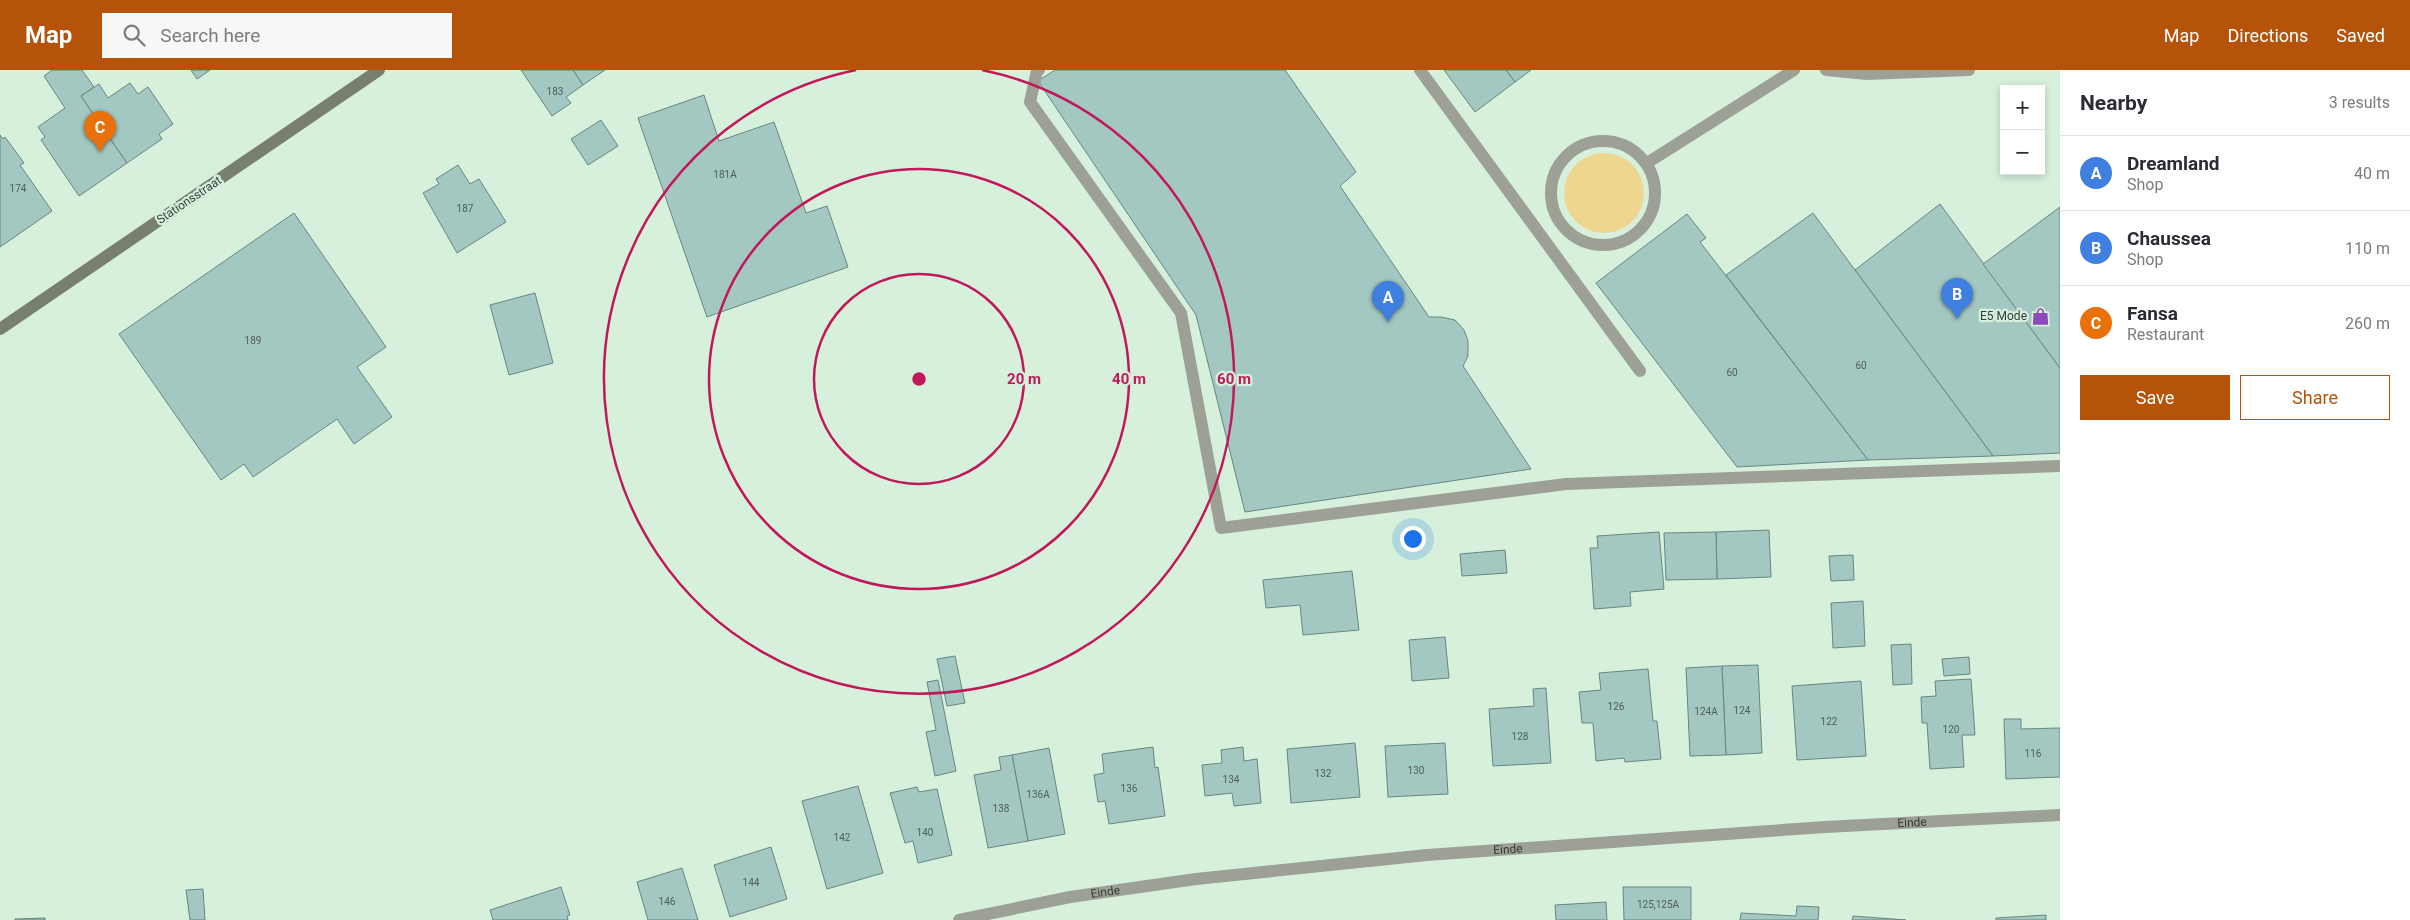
<!DOCTYPE html>
<html lang="en">
<head>
<meta charset="utf-8">
<style>
	:root { --surface:#fff; --page:#f7f7f7; --text:#2b2b33; --muted:#7c7c81; --line:#e1e1e2; --accent:#b45309 }
	body { margin:0; font-family:Roboto,sans-serif; background:var(--page); color:var(--text) }
	.controls { position:absolute; right:15px; top:15px; display:grid; overflow:hidden; border-radius:0px; box-shadow:0 2px 8px #0003 }
	.controls button { width:45px; height:45px; display:grid; place-items:center; padding:0; border:0; border-bottom:1px solid var(--line); background:var(--surface); color:var(--text); font:25px sans-serif }
	.you { position:absolute; left:1412px; top:468px; width:18px; height:18px; margin:-12px; border:4px solid #fff; border-radius:50%; background:#1a73e8; box-shadow:0 0 0 8px #1a73e833 }
	.badge { display:grid; place-items:center; width:32px; height:32px; border-radius:50%; background:var(--accent); color:#fff; font-size:16px; font-weight:700 }
	.pin { position:absolute; translate:-50% -41px; filter:drop-shadow(0 1px 2px #0008) }
	.pin::after { content:''; position:absolute; top:26px; width:18px; height:15px; background:inherit; clip-path:polygon(0 0,100% 0,50% 100%) }
	.list { margin:0; padding:0; list-style:none }
	h2 { display:flex; justify-content:space-between; align-items:center; height:65px; margin:0; padding:0 20px; font-size:21px }
	h2 small { font-size:16px; font-weight:400; color:var(--muted) }
	.list li { display:grid; grid-template-columns:32px 1fr auto; gap:15px; align-items:center; box-sizing:border-box; height:75px; padding:0 20px; border-top:1px solid var(--line) }
	.list b { display:block; font-size:19px; white-space:nowrap }
	.list p { margin:0; font-size:16px; white-space:nowrap; color:var(--muted) }
	.list em { font-size:16px; font-style:normal; color:var(--muted) }
	.actions { display:flex; gap:10px; padding:15px 20px }
	.actions a { flex:1; padding:11px 0; border:1px solid var(--accent); border-radius:0px; text-align:center; font-size:18px; color:var(--accent) }
	.actions .main { background:var(--accent); color:#fff }
	.icon { flex:none; width:28px; height:28px; fill:none; stroke:currentColor; stroke-width:2; stroke-linecap:round; stroke-linejoin:round }
	.map { position:relative; flex:none; width:2060px; height:850px; overflow:hidden }
	header { display:flex; align-items:center; gap:30px; box-sizing:border-box; height:70px; padding:0 25px; background:var(--accent); color:#fff }
	header strong { font-size:24px }
	nav { display:flex; gap:28px; margin-inline-start:auto; font-size:18px }
	.search { width:350px; height:45px; background:var(--page); display:flex; align-items:center; gap:12px; box-sizing:border-box; padding:0 18px; border-radius:0px; color:var(--muted); font-size:19px }
	main { display:flex }
	aside { flex:1; background:var(--surface) }
	.map>svg:first-child { display:block }
	.green { fill:#eed68e }
	.building { fill:#a3c7c1; stroke:#668782 }
	.lines { fill:none; stroke-linecap:round; stroke-linejoin:round }
	.lane { stroke:#9da195; stroke-width:12 }
	.street { stroke:#9da195; stroke-width:12 }
	.secondary { stroke:#797f6e; stroke-width:12 }
	.ring { fill:none; stroke:#c2185b; stroke-width:2.5 }
	.labels { text-anchor:middle; dominant-baseline:central; stroke-width:4.5; stroke-linejoin:round; paint-order:stroke }
	.number-label { font-size:10px; fill:#4f6059 }
	.street-label { font-size:12px; fill:#333e36; stroke:#d6f0dc }
	.poi-label { font-size:12px; fill:#333e36; stroke:#d6f0dc; text-anchor:end }
	.centre { fill:#c2185b; stroke:#d6f0dc; stroke-width:2.5 }
	.ring-label { font-size:15px; text-anchor:middle; font-weight:bold; fill:#c2185b; stroke:#d6f0dc; stroke-width:4.5; stroke-linejoin:round; paint-order:stroke }
</style>
</head>
<body>
<header>
<strong>Map</strong>
<div class="search"><svg class="icon" aria-label="search" viewBox="0 0 24 24"><circle cx="10" cy="10" r="6"/><path d="M15 15l6 6"/></svg>Search here</div>
<nav><a>Map</a><a>Directions</a><a>Saved</a></nav>
</header>
<main>
<div class="map">
<svg width="2060" height="850" viewBox="0 0 2060 850">
	<rect width="100%" height="100%" fill="#d6f0dc"/>
	<circle class="green" cx="1604" cy="123" r="40"/>
	<g class="building">
		<path d="M52 0H82L94 17 81 26 127 93 79 126 41 70 45 67 38 57 65 38 44 6Z"/>
		<path d="M191 0H210L197 9Z"/>
		<path d="M521 0H573L583 15 566 27 571 33 552 46Z"/>
		<path d="M573 0H605L583 15Z"/>
		<path d="M1055 0H1285L1356 102 1340 116 1429 247H1441L1455 250 1464 260 1468 271V286L1463 296 1531 399 1245 442 1196 245 1038 11Z"/>
		<path d="M1444 0H1506L1515 12 1475 42Z"/>
		<path d="M1506 0H1531L1515 12Z"/>
		<path d="M130 13 138 24 148 17 173 54 159 64 162 69 127 93 81 26 99 14 108 28Z"/>
		<path d="M704 25 719 71 774 52 806 143 827 136 848 197 707 247 638 48Z"/>
		<path d="M601 50 618 76 588 95 571 69Z"/>
		<path d="M0 65 3 69 5 67 24 93 20 95 52 141 0 177Z"/>
		<path d="M458 95 470 114 479 109 506 152 457 183 423 123 439 114 436 109Z"/>
		<path d="M1940 134 2060 298V383L1993 386 1855 200Z"/>
		<path d="M2060 137V298L1983 194Z"/>
		<path d="M294 143 386 277 357 297 392 347 354 374 337 349 253 407 244 394 221 410 119 264Z"/>
		<path d="M1813 143 1855 200 1993 386 1868 390 1726 205Z"/>
		<path d="M1687 144 1706 168 1700 172 1868 390 1737 397 1596 213Z"/>
		<path d="M535 223 553 293 509 305 490 235Z"/>
		<path d="M1769 460 1771 507 1717 509 1716 462Z"/>
		<path d="M1659 462 1664 519 1630 522 1631 536 1594 539 1590 478H1598L1597 466Z"/>
		<path d="M1716 462 1717 509 1666 510 1664 463Z"/>
		<path d="M1505 480 1507 503 1462 506 1460 484Z"/>
		<path d="M1853 485 1854 510 1831 511 1829 486Z"/>
		<path d="M1352 501 1359 560 1303 565 1300 535 1266 538 1263 510Z"/>
		<path d="M1863 531 1865 576 1833 578 1831 533Z"/>
		<path d="M1445 567 1449 608 1412 611 1409 570Z"/>
		<path d="M1911 574 1912 614 1893 615 1891 575Z"/>
		<path d="M955 586 965 633 947 636 937 589Z"/>
		<path d="M1969 587 1970 604 1944 606 1942 589Z"/>
		<path d="M1758 595 1762 683 1726 685 1722 596Z"/>
		<path d="M1722 596 1726 685 1690 686 1686 598Z"/>
		<path d="M1648 599 1653 651H1657L1661 689 1625 692 1624 688 1596 691 1593 653H1582L1579 622 1601 620 1599 603Z"/>
		<path d="M1971 609 1975 665H1962L1964 697 1930 699 1927 653H1922L1921 627 1936 626 1935 611Z"/>
		<path d="M938 610 956 701 935 706 926 662 936 660 927 612Z"/>
		<path d="M1861 611 1866 686 1797 690 1792 616Z"/>
		<path d="M1546 618 1551 693 1493 696 1489 639 1534 636 1533 619Z"/>
		<path d="M2004 649H2021V659L2060 658V707L2006 709Z"/>
		<path d="M1355 673 1360 727 1291 733 1287 679Z"/>
		<path d="M1445 673 1448 724 1388 727 1385 676Z"/>
		<path d="M1153 677 1155 698 1158 697 1165 746 1109 754 1105 731 1098 732 1094 705 1104 703 1102 684Z"/>
		<path d="M1243 677 1244 691 1257 689 1261 733 1234 736 1232 723 1205 726 1202 695 1222 693 1221 680Z"/>
		<path d="M1049 678 1065 764 1028 771 1012 685Z"/>
		<path d="M1012 685 1028 771 988 778 974 705 1001 700 999 687Z"/>
		<path d="M858 716 883 803 827 819 802 731Z"/>
		<path d="M917 717 919 722 937 719 952 785 918 793 913 771 905 773 890 723Z"/>
		<path d="M771 777 787 829 730 847 714 795Z"/>
		<path d="M682 798 698 850H648L637 812Z"/>
		<path d="M561 817 570 845 567 846 568 850H493L490 840Z"/>
		<path d="M1623 817H1691V850H1624Z"/>
		<path d="M203 819 205 850H190L186 820Z"/>
		<path d="M1606 832 1607 850H1556L1555 835Z"/>
		<path d="M1797 836 1819 837 1818 850H1740L1741 843 1796 846Z"/>
		<path d="M2046 845V850H1996V848Z"/>
		<path d="M1853 846 1906 850H1852Z"/>
		<path d="M45 848V850H15V849Z"/>
	</g>
	<g class="lines">
		<g class="lane">
			<path d="M1039 0 1037 1 1030 32 1181 243 1221 458 1566 414 2060 396"/>
			<path d="M1420 0 1640 301"/>
			<path d="M1826 0 1867 4 1969 0"/>
			<circle cx="1603" cy="123" r="52"/>
			<path d="M1647 93 1794 0"/>
		</g>
		<path class="street" id="s1" d="M959 850 1070 827 1196 809 1427 785 1825 757 2060 745"/>
		<path class="secondary" d="M0 259 379 0"/>
	</g>
	<g class="ring">
		<circle cx="919" cy="309" r="105"/>
		<circle cx="919" cy="309" r="210"/>
		<path d="M982 0A315 315 0 1 1 856 0"/>
	</g>
	<defs>
		<symbol id="shop-bare" viewBox="-9 -9 18 18"><path d="M-5-2.5h2.3a2.7 3.5 0 0 1 5.4 0H5L5.5 6h-11ZM-1.5-2.5h3a1.5 2.3 0 0 0-3 0Z" fill="#8c4abe" stroke="#d6f0dc" stroke-width="2.5" paint-order="stroke"/></symbol>
	</defs>
	<g fill-rule="evenodd">
		<use href="#shop-bare" x="2028" y="234" width="25" height="25"/>
	</g>
	<g class="labels">
		<g class="number-label">
			<text x="555" y="21">183</text>
			<text x="725" y="104">181A</text>
			<text x="18" y="118">174</text>
			<text x="465" y="138">187</text>
			<text x="253" y="270">189</text>
			<text x="1861" y="295">60</text>
			<text x="1732" y="302">60</text>
			<text x="1616" y="636">126</text>
			<text x="1742" y="640">124</text>
			<text x="1706" y="641">124A</text>
			<text x="1829" y="651">122</text>
			<text x="1951" y="659">120</text>
			<text x="1520" y="666">128</text>
			<text x="2033" y="683">116</text>
			<text x="1416" y="700">130</text>
			<text x="1323" y="703">132</text>
			<text x="1231" y="709">134</text>
			<text x="1129" y="718">136</text>
			<text x="1038" y="724">136A</text>
			<text x="1001" y="738">138</text>
			<text x="925" y="762">140</text>
			<text x="842" y="767">142</text>
			<text x="751" y="812">144</text>
			<text x="667" y="831">146</text>
			<text x="1658" y="834">125,125A</text>
		</g>
		<g class="street-label">
			<text transform="translate(189 130) rotate(-34)">Stationsstraat</text>
			<text stroke="none"><textPath href="#s1" startOffset="959">Einde</textPath></text>
			<text stroke="none"><textPath href="#s1" startOffset="554">Einde</textPath></text>
			<text stroke="none"><textPath href="#s1" startOffset="149">Einde</textPath></text>
		</g>
		<g class="poi-label">
			<text x="2027" y="246">E5 Mode</text>
		</g>
	</g>
	<circle cx="919" cy="309" r="8" class="centre"/>
	<g class="ring-label">
		<text x="1024" y="314">20 m</text>
		<text x="1129" y="314">40 m</text>
		<text x="1234" y="314">60 m</text>
	</g>
</svg>
<div class="controls">
<button>+</button>
<button>−</button>
</div>
<div class="you"></div>
<div class="pin badge" style="left:1388px;top:252px;background:#3f7fe0">A</div>
<div class="pin badge" style="left:1957px;top:249px;background:#3f7fe0">B</div>
<div class="pin badge" style="left:100px;top:82px;background:#e8710a">C</div>
</div>
<aside>
<h2>Nearby<small>3 results</small></h2>
<ul class="list">
<li><span class="badge" style="background:#3f7fe0">A</span><div><b>Dreamland</b><p>Shop</p></div><em>40 m</em></li>
<li><span class="badge" style="background:#3f7fe0">B</span><div><b>Chaussea</b><p>Shop</p></div><em>110 m</em></li>
<li><span class="badge" style="background:#e8710a">C</span><div><b>Fansa</b><p>Restaurant</p></div><em>260 m</em></li>
</ul>
<div class="actions"><a class="main">Save</a><a>Share</a></div>
</aside>
</main>
</body>
</html>
